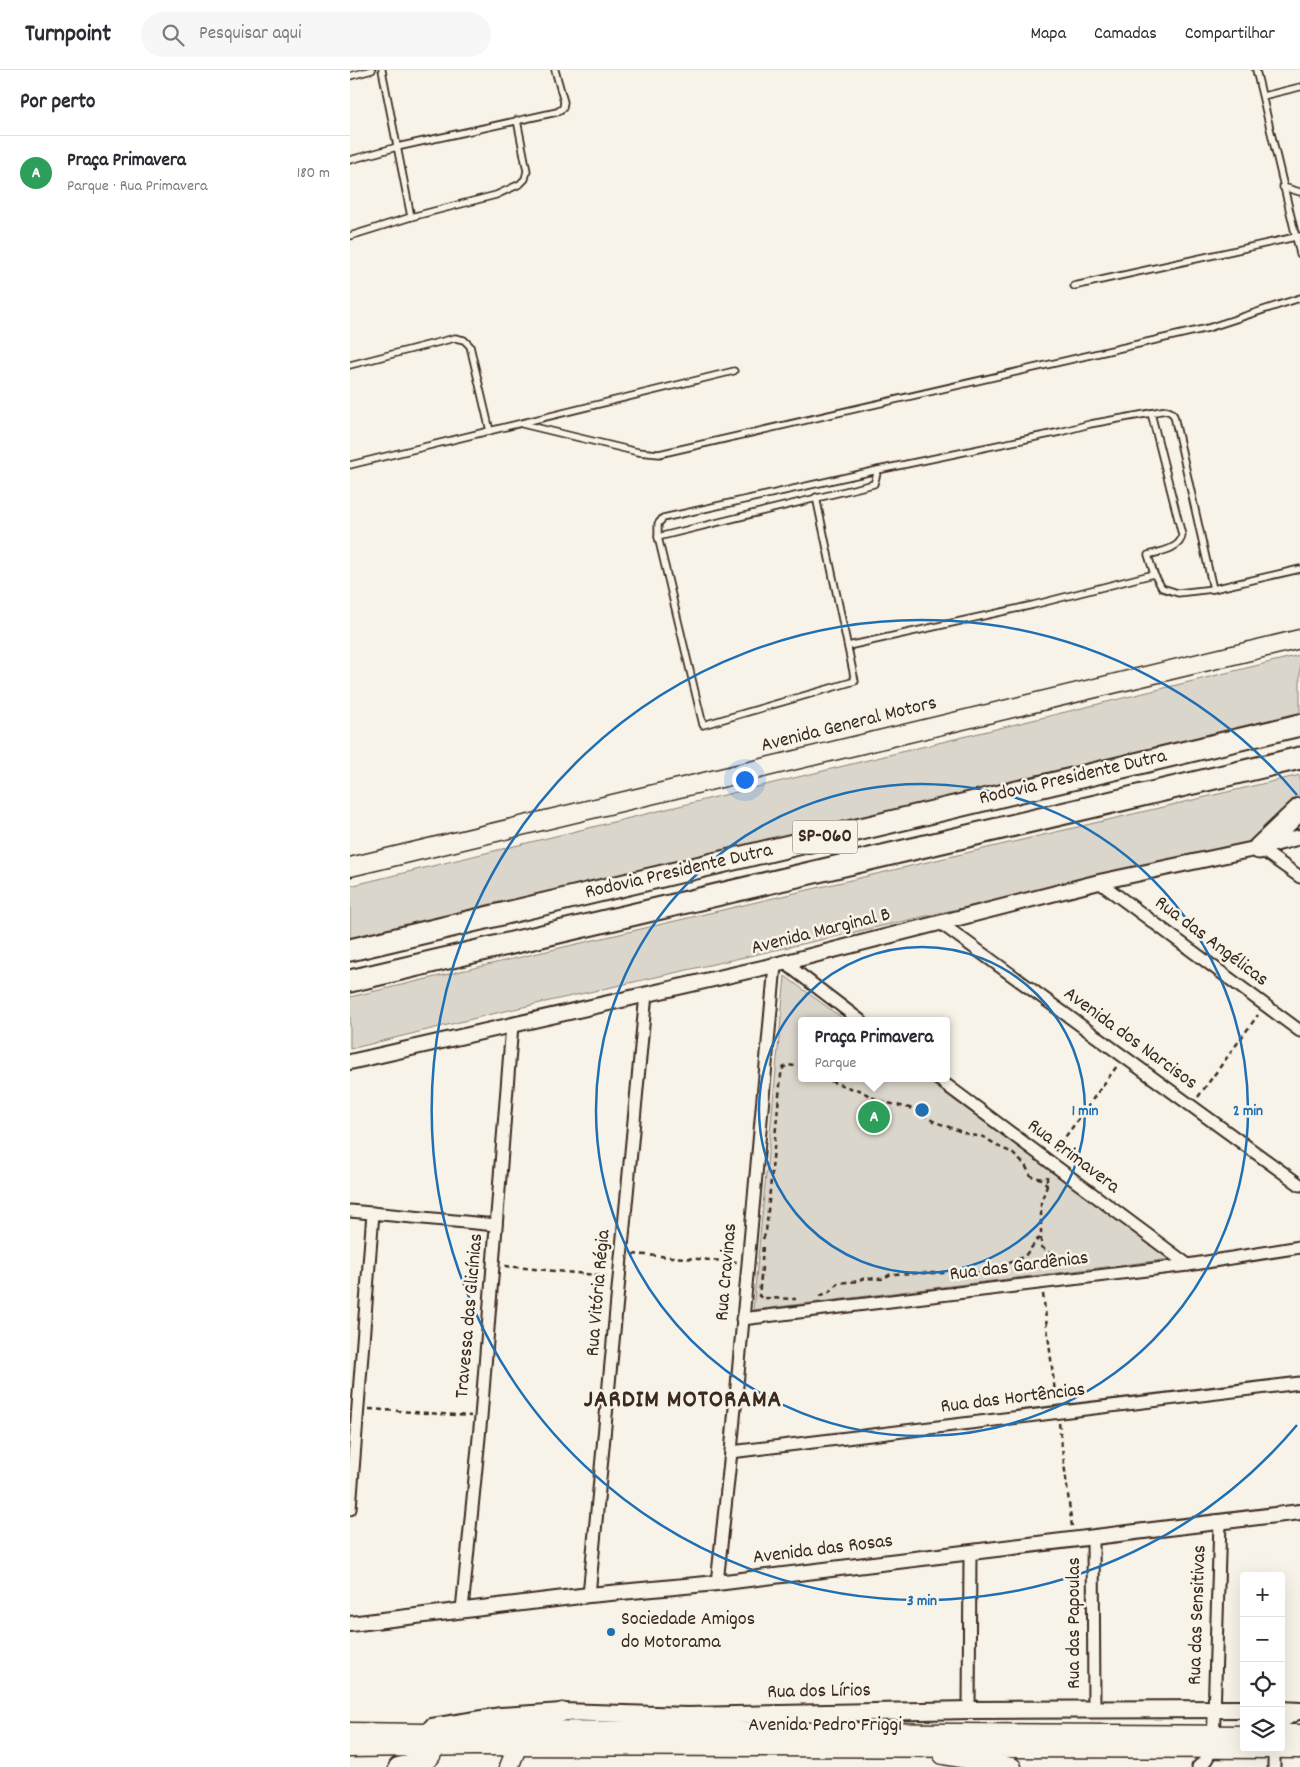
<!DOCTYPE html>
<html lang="pt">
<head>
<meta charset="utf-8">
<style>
	:root { --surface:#fff; --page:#f7f7f7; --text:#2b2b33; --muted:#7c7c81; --line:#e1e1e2; --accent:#2563eb }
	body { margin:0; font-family:Dekko,sans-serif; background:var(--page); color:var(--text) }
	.controls { position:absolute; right:15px; bottom:15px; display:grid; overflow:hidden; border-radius:5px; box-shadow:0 5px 20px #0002 }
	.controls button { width:45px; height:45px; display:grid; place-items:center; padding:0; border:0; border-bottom:1px solid var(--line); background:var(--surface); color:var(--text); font:25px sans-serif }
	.you { position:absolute; left:394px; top:709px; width:18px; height:18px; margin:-12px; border:4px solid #fff; border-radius:50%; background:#1a73e8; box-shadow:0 0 0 8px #1a73e833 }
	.badge { display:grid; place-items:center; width:32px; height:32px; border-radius:50%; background:var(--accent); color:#fff; font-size:16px; font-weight:700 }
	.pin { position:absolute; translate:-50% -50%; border:2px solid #fff; box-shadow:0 1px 5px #0006 }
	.popup { position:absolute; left:448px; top:947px; width:152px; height:65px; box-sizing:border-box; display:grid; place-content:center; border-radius:5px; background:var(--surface); filter:drop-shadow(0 1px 4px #0005); font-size:16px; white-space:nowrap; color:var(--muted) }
	.popup b { font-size:19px; color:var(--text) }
	.popup::after { content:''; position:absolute; left:50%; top:100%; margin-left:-10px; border:10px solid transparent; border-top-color:var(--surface) }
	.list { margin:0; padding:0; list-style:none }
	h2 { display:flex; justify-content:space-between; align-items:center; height:65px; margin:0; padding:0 20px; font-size:21px }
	h2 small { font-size:16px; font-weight:400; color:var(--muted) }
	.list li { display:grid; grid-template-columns:32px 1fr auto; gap:15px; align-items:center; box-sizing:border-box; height:75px; padding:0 20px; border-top:1px solid var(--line) }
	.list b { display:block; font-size:19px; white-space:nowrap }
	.list p { margin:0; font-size:16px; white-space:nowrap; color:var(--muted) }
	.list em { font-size:16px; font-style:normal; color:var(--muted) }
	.icon { flex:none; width:28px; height:28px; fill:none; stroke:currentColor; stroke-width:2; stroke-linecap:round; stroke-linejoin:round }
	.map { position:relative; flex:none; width:950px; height:1697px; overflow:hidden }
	header { display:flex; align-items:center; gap:30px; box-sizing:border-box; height:70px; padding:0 25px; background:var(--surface); border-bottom:1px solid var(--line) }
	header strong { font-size:24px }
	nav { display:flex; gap:28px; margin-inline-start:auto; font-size:18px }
	.search { width:350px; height:45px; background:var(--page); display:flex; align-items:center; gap:12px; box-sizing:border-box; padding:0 18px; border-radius:28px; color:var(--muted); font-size:19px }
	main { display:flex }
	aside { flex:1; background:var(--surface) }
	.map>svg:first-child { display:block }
	.green { fill:#dbd6cb; stroke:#8b8074 }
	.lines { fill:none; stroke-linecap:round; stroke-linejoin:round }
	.service-casing { stroke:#3b2a1e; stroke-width:9 }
	.minor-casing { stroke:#3b2a1e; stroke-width:15 }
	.tertiary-casing { stroke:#3b2a1e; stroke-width:18 }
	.secondary-casing { stroke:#3b2a1e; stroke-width:20 }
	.primary-casing { stroke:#3b2a1e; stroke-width:21 }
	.motorway-casing { stroke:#3b2a1e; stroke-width:25 }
	.path { stroke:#3b2a1e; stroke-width:2.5; stroke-dasharray:5 4; stroke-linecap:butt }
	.service { stroke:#f7f3e8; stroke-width:5.5 }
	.minor { stroke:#f7f3e8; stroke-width:11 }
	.tertiary { stroke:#f7f3e8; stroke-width:14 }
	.secondary { stroke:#f7f3e8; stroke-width:16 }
	.primary { stroke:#f7f3e8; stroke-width:18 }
	.motorway { stroke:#f7f3e8; stroke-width:21 }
	.ring { fill:none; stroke:#1f6fb2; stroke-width:2.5 }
	.poi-dot { fill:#1f6fb2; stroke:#f7f3e8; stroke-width:2 }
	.labels { text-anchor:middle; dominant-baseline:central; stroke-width:5; stroke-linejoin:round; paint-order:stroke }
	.shield { fill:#f7f3e8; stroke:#73665b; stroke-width:1 }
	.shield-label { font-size:19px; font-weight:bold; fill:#3b2a1e }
	.street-label { font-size:20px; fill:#3b2a1e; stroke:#f7f3e8 }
	.poi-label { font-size:20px; fill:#3b2a1e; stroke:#f7f3e8; text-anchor:start }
	.district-label { font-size:25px; font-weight:bold; letter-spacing:1px; fill:#3b2a1e; stroke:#f7f3e8 }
	.centre { fill:#1f6fb2; stroke:#f7f3e8; stroke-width:2.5 }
	.ring-label { font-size:15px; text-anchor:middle; font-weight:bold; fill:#1f6fb2; stroke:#f7f3e8; stroke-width:5; stroke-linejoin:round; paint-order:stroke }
</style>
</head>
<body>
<header>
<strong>Turnpoint</strong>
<div class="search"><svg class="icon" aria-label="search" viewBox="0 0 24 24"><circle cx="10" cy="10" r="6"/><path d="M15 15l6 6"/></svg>Pesquisar aqui</div>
<nav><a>Mapa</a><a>Camadas</a><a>Compartilhar</a></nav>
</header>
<main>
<aside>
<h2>Por perto<small></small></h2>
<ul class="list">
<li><span class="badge" style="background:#2e9e5b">A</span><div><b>Praça Primavera</b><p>Parque · Rua Primavera</p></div><em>180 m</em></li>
</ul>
</aside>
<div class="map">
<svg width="950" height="1697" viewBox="0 0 950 1697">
	<rect width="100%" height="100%" fill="#f7f3e8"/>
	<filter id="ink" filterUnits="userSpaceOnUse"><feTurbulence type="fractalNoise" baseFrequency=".02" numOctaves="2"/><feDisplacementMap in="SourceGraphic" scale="10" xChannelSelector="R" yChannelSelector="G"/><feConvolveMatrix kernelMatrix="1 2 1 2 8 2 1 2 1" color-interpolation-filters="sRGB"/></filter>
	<g filter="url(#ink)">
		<g class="green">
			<path d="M950 585V642L944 647 0 869V816Z"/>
			<path d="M950 705V729L924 754 900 773 142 944 0 979V927Z"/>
			<path d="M435 906 496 951H452V1008H574L821 1189 403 1240Z"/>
		</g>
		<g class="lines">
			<defs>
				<g id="service">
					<path d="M32 0 61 147"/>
					<path d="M906 0 950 184"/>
					<path d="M0 6 22 0"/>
					<path d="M913 26 950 17"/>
					<path d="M0 90 47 77 207 42 213 38 214 32 205 0"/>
					<path d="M933 117 950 122"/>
					<path d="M0 166 61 147 146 125 170 114 175 109 177 101 167 50"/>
					<path d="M724 216 950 166"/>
					<path d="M0 295 105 268 114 270 120 276 140 361"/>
					<path d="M801 343C810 341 819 337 824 346L863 519"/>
					<path d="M172 354 288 382 309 384 858 258 950 228"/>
					<path d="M0 395 384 301"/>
					<path d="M466 427 505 611 353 655 308 467V454L313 448 528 400 710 362 740 354 801 343 832 465C831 479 809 482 798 485L804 504 812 518 828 523 863 519 950 499"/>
					<path d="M308 467 524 414 528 400"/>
					<path d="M498 576 683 535 804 504"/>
				</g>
				<g id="minor">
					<path d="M909 778 950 807"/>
					<path d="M749 812 950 961"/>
					<path d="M589 852 950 1115"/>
					<path d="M435 893 511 951"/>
					<path d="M587 1008 838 1195"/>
					<path d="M0 1141 146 1155"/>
					<path d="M392 1249 838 1195 950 1177"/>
					<path d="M381 1382 950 1313"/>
					<path d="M0 1439 23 1143"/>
					<path d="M743 1467 744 1639"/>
					<path d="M367 1513 381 1382 425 895"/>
					<path d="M239 1525 296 924"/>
					<path d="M112 1540 131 1347 162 955"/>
					<path d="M619 1640 620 1483"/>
					<path d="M931 1653 950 1642"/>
					<path d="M848 1697 856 1690 863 1678 870 1452"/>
					<path d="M924 1697V1678"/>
				</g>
				<g id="tertiary">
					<path d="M0 992 425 895 749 812 909 778 950 767"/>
					<path d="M0 1554 239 1525 367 1513 950 1442"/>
				</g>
				<g id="secondary">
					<path d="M931 1640 950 1641"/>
					<path d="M82 1657 151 1646 212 1642 337 1646 619 1640 894 1639"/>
				</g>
				<g id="primary">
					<path d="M0 797 950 569"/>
					<path d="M0 1662 73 1663 174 1660 894 1665"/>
					<path d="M931 1664H950"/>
					<path d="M0 1678 125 1676 950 1679"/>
					<path d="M593 1685 662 1697"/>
					<path d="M48 1697C66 1693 92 1693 79 1669"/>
					<path d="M159 1697 174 1660 182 1654 212 1642"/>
				</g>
				<g id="motorway">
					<path d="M909 778 950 739"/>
					<path d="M0 880 950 655"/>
					<path d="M0 911 950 688"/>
				</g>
			</defs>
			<use href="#service" class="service-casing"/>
			<use href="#minor" class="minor-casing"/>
			<use href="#tertiary" class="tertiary-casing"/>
			<use href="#secondary" class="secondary-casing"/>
			<use href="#primary" class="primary-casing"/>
			<use href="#motorway" class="motorway-casing"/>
			<g class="path">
				<path d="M472 1008 500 1018 509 1020 529 1031 564 1039 583 1051 620 1065 634 1067 651 1078 661 1082 675 1095 681 1106 692 1109 697 1115"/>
				<path d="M848 1027 908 945"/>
				<path d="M705 1081 767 996"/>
				<path d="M697 1106V1116L691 1132V1177L721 1197"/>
				<path d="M413 1169 416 1162 431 1005 433 998 438 995 452 997"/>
				<path d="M283 1184 387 1192"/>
				<path d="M412 1191 413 1174"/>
				<path d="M155 1196 256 1206"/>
				<path d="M412 1197 409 1226 412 1228 446 1229"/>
				<path d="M693 1224 706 1330"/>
				<path d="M470 1226 479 1222 488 1213 508 1211 515 1208 532 1209 541 1204 574 1203H599L610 1206 643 1200 675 1186 687 1170 691 1167"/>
				<path d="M19 1339 121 1346"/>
				<path d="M709 1353 722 1457"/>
			</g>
			<use href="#service" class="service"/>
			<use href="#minor" class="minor"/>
			<use href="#tertiary" class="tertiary"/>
			<use href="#secondary" class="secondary"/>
			<use href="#primary" class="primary"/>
			<use href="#motorway" class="motorway"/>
		</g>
	</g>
	<g class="ring">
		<circle cx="572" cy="1040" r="163"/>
		<circle cx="572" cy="1040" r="326"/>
		<path d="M947 1355A490 490 0 1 1 947 725"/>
	</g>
	<circle class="poi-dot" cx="261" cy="1562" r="5"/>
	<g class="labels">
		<rect class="shield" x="442.5" y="750.5" width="65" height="33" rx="4"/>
		<g class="shield-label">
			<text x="475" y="767">SP-060</text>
		</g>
		<g class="street-label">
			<text transform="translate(499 655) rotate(-14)">Avenida General Motors</text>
			<text transform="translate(723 708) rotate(-13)">Rodovia Presidente Dutra</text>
			<text transform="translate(329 802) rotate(-13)">Rodovia Presidente Dutra</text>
			<text transform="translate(471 862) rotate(-14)">Avenida Marginal B</text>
			<text transform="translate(861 872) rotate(37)">Rua das Angélicas</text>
			<text transform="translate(780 969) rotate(36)">Avenida dos Narcisos</text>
			<text transform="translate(723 1087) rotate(37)">Rua Primavera</text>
			<text transform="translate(669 1197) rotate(-7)">Rua das Gardênias</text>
			<text transform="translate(377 1202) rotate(-85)">Rua Cravinas</text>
			<text transform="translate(249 1223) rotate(-85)">Rua Vitória Régia</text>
			<text transform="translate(120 1246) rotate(-85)">Travessa das Glicínias</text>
			<text transform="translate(663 1329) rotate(-7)">Rua das Hortências</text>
			<text transform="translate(473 1480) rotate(-7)">Avenida das Rosas</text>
			<text transform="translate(848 1545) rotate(-88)">Rua das Sensitivas</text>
			<text transform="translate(725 1553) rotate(-90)">Rua das Papoulas</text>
			<text transform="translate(469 1622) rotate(-1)">Rua dos Lírios</text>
			<text x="475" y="1656">Avenida Pedro Friggi</text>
		</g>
		<g class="poi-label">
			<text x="271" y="1550">Sociedade Amigos<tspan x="271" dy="23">do Motorama</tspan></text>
		</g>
		<g class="district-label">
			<text x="333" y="1331">JARDIM MOTORAMA</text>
		</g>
	</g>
	<circle cx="572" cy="1040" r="8" class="centre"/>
	<g class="ring-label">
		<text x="735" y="1045">1 min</text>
		<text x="898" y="1045">2 min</text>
		<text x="572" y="1535">3 min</text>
	</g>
</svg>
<div class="controls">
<button>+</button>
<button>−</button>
<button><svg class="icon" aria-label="locate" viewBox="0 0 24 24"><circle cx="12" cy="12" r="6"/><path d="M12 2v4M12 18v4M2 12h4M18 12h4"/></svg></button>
<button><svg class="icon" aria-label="layers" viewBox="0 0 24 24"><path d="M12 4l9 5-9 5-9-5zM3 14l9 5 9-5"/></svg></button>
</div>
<div class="you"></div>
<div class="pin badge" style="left:524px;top:1047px;background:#2e9e5b">A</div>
<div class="popup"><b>Praça Primavera</b>Parque</div>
</div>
</main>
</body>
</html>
